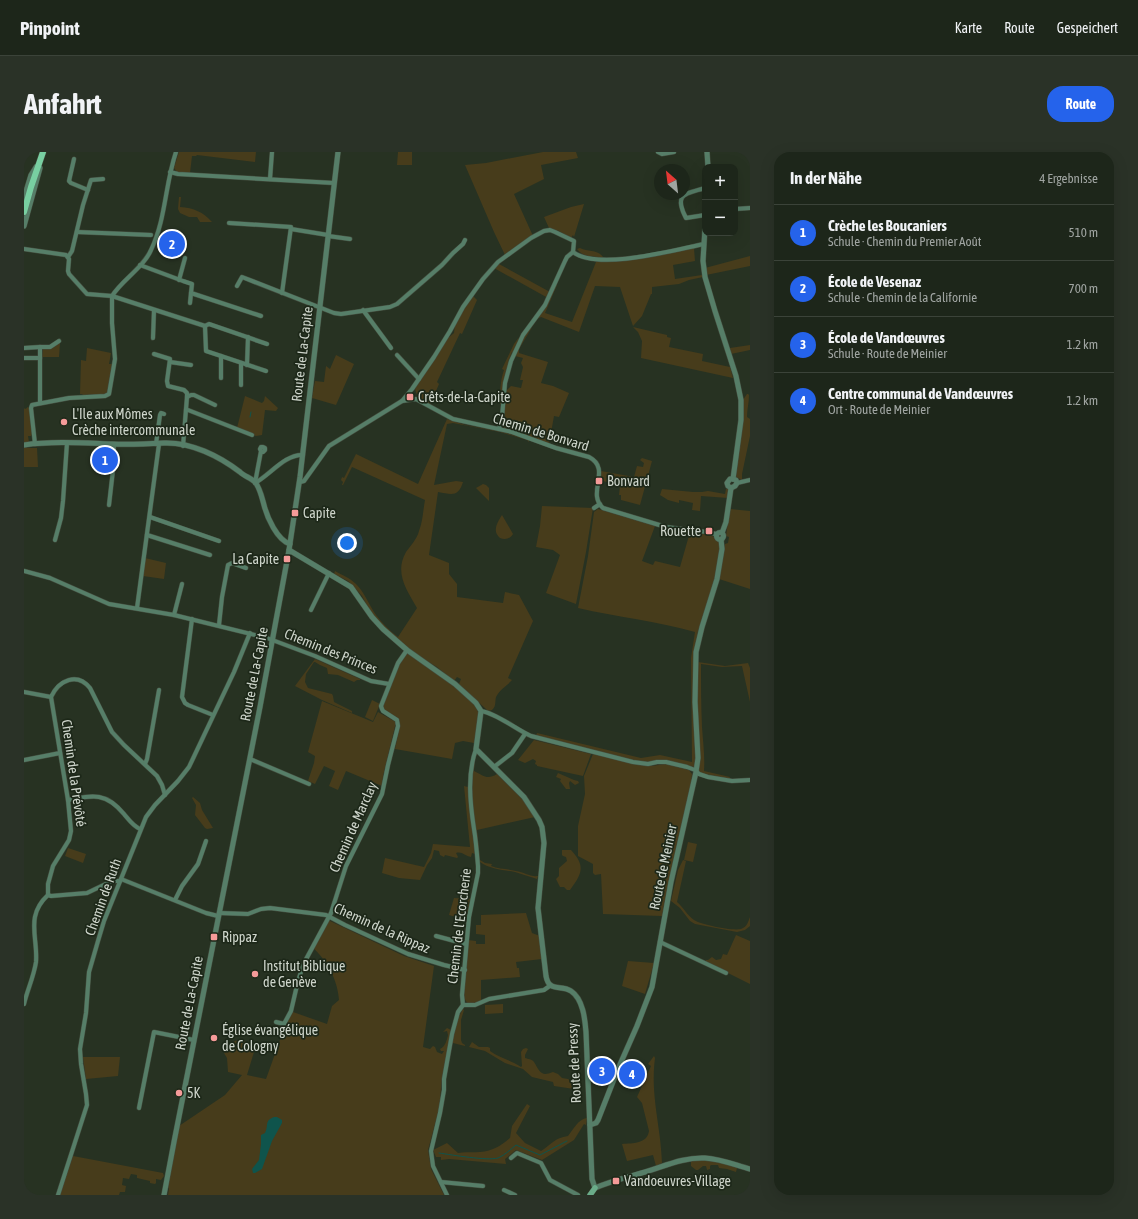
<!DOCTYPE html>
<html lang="de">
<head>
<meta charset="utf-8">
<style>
	:root { --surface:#1d261a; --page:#2a3227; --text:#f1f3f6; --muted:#a0a5a2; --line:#3b4339; --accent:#2563eb }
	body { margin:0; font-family:"Asap Condensed",sans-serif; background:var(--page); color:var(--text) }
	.controls { position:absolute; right:12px; top:12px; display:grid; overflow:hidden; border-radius:8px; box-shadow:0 4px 16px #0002 }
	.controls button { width:36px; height:36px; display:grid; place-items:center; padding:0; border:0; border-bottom:1px solid var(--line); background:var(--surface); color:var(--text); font:20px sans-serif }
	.compass { position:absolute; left:630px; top:12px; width:36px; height:36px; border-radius:50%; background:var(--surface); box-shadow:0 4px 16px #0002; rotate:332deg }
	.you { position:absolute; left:323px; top:391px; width:14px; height:14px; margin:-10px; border:3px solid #fff; border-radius:50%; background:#1a73e8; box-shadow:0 0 0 6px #1a73e833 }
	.badge { display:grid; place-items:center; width:26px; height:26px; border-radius:50%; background:var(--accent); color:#fff; font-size:13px; font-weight:700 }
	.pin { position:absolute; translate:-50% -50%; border:2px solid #fff; box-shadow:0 1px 4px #0006 }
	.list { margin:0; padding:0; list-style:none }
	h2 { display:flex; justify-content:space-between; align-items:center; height:52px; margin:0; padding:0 16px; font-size:17px }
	h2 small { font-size:13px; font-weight:400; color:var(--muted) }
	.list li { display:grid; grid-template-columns:26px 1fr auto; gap:12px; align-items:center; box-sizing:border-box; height:56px; padding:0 16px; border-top:1px solid var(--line) }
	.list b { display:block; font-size:15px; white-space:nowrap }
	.list p { margin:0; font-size:13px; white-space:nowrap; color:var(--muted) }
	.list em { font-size:13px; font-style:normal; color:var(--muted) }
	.map { position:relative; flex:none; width:726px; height:1043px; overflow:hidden; border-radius:16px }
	header { display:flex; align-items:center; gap:24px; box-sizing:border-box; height:56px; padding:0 20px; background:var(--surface); border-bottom:1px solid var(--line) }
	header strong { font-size:19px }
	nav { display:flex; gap:22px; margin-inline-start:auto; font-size:14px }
	.intro { display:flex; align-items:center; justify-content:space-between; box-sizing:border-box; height:96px; padding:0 24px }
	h1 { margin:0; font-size:28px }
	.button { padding:10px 18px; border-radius:16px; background:var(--accent); color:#fff; font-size:14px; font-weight:700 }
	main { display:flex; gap:24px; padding:0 24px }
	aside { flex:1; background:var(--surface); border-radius:16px; box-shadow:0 4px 16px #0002 }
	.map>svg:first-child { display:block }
	.green { fill:#473c1b }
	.water { fill:#0f544c }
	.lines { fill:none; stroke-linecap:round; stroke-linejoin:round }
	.stream { stroke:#0f544c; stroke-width:1 }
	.minor-casing { stroke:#454f40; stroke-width:5 }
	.tertiary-casing { stroke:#454f40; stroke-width:6 }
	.secondary-casing { stroke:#454f40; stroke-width:6 }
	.primary-casing { stroke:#454f40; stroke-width:7 }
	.minor { stroke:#567e68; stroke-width:4 }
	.tertiary { stroke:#567e68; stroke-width:5 }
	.secondary { stroke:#6aac89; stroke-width:5.5 }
	.primary { stroke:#78cfa1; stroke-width:6 }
	.poi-dot { fill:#f59b99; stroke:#1d2819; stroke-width:1.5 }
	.labels { text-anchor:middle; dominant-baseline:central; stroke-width:3.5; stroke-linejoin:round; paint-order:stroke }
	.street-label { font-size:14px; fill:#ced5cb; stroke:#1d2819 }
	.poi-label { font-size:14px; fill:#ced5cb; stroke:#1d2819; text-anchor:start }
</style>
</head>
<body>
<header>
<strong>Pinpoint</strong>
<nav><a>Karte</a><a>Route</a><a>Gespeichert</a></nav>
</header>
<div class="intro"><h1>Anfahrt</h1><a class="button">Route</a></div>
<main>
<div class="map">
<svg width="726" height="1043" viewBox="0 0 726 1043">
	<rect width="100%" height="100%" fill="#273222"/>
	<g class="green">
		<path d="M155 0H232L231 10 173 3 172 4H168L166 21 153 20 150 16Z"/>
		<path d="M374 0H388V13H373Z"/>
		<path d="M519 0H552L554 6 517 13 520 27 490 42 509 84 481 103 470 80 441 13 462 11Z"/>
		<path d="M155 45H157L156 55C170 56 179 60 188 70H176L173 65H165L156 61 154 57Z"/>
		<path d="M560 52 550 85 549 83 547 86 535 79 525 76 520 65 547 55Z"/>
		<path d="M556 96C564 100 573 97 579 105 569 105 559 105 553 97Z"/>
		<path d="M670 96 671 109 649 113 651 127 678 123 679 125 665 128 655 132 628 135V142H627L618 164 609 174 596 135 571 134 555 180 517 165 513 167 495 197V201L524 210 517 231 529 234 545 241 535 265 530 264 525 292 480 276 478 272 482 239 487 234 497 236 499 228H496L499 215 497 211 499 206 491 204 500 184 508 175 532 132 533 133 521 161 548 170 572 110 589 109Z"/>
		<path d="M726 104V114L682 123 681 116Z"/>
		<path d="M475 112 526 140 524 146 470 116Z"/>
		<path d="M449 144 453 148 438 182 436 181 413 230 415 232 406 253C399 248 391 245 391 235L423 187 430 181 431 172 439 157Z"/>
		<path d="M609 175 643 183V185L647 186 645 195 679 202 678 209 706 215 709 226 617 206 618 189 614 180Z"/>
		<path d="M495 185 490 200H488L484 210 485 211 478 253 476 252C476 241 476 229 480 218L478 217 490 192Z"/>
		<path d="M35 191H36L35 205H18L19 197Z"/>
		<path d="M726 193V198L707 202 706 196Z"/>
		<path d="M63 196 87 201 85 212H88L83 241 82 242 59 243 58 242H56L57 208 62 209Z"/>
		<path d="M312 203 330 212 312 253 288 246 291 229 300 230 302 214 306 217Z"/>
		<path d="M723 242H724L725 243C725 251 723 257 723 265L726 267V284L718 322V328L712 325 718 280 719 248Z"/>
		<path d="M221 244 238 251 240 249 241 244 254 256 252 259 241 258 238 283 232 284 213 276Z"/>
		<path d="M3 255 5 256 8 282 7 284H4L5 290H0V256L1 257 3 256Z"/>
		<path d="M423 267 441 273 479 280 505 288V290L503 288 476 280 429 271 423 272 410 333 432 329 439 330C434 346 427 342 414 340L405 403 425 411V422L433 432V445L479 451 481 440 495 443 509 469 484 526 488 528C483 534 476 537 472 545 471 549 472 554 469 557 467 559 465 559 463 558L435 532 437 527 433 525 430 529 413 515 390 501 358 474 347 461 338 444 331 436 324 429 310 422 311 419C318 423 326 426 332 432 341 441 345 453 352 463 358 471 366 479 374 485L393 456C383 438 370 421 382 400 387 393 393 387 395 379 399 369 399 358 401 348L328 315 319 333H318L319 330 317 328 318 325 320 326 332 302 394 332Z"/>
		<path d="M0 296H13L14 315H0Z"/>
		<path d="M618 306 628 309 616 353 597 348V343H595L596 334 576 328 577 319 610 325 613 314 619 315 620 311 616 308Z"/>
		<path d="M459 332 462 333 465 336V349L452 336Z"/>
		<path d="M638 337 669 340H678L684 339 701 342 702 337H704V346L677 344 676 359 668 358 669 351 655 348V351L644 348 636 343Z"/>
		<path d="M518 354 569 356 562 400 552 452 522 441 536 403 529 398 512 395 516 374Z"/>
		<path d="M574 357 631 374 618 409 629 413 631 409 656 415 666 380 687 383 695 389 696 397 693 420 686 446 674 479 670 499 671 609 670 615 638 608 625 610 614 609 512 584 513 581 617 606 636 603 668 610 667 506 671 480C633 469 593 465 554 456L564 404 570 360Z"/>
		<path d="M706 357 726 359V437L695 427 701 392 704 391 705 385 702 384Z"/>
		<path d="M478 363 489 382C486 387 481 388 476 386 468 379 473 371 478 363Z"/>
		<path d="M121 406 142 411 140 427 119 424Z"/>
		<path d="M384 501C399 511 451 544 454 560 456 566 451 584 450 591L439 589 431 591 428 607 371 597 376 574V569C371 563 363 562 358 556 363 543 373 507 384 501Z"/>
		<path d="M291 507 336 527V528H333L330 530 314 523 304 522 303 516 296 513 291 510H290L282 522 281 530 284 536 308 542 309 544 310 550 328 559V561L298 548 271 534Z"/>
		<path d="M674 510 701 514 724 511 726 516V550L718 514 698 515 677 512C677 533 677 554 678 575 679 590 681 604 680 619L706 625 705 627 677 621 675 619 673 540Z"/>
		<path d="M348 548 356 552 349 569 341 565Z"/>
		<path d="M298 549 349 570 354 560 372 570 359 624 358 634 322 619 314 638 305 634 311 619 300 614 291 632 284 629 290 611 291 604 284 600Z"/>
		<path d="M510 588 567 602 559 624 513 614V613L511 612 512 609 509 607 501 611 494 608Z"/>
		<path d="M454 601 451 606 450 619C460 624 463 628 473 622L501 650 511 665 453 678 456 708 461 711 468 712 467 714C475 717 484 717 492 719 500 720 506 725 514 724L513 727C506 725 498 722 491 720 480 718 465 717 456 710L448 649 447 627 451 604Z"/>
		<path d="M569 602 618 613 628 614 641 612 665 618 668 622 667 633C657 677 646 720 638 764L579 762 577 722 571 723 569 721V712L554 704V674L561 642 560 624Z"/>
		<path d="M534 621 550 628 554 629 555 631 551 633 546 629 545 631 546 637H542L536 629 537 627 532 625Z"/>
		<path d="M440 634 444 635 446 661 451 702 448 701 447 705C441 704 438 699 432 701L434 705 433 706 421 703 420 705 416 703 415 699 410 698 408 706 403 713 396 728 375 726 358 721 361 706 400 715 407 701 409 692 446 695Z"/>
		<path d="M169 645 176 651 178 658 189 676 183 677 181 676 171 663 172 653 168 646Z"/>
		<path d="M664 690 673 692 669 710 660 708Z"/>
		<path d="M44 696 62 702 59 711 41 704Z"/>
		<path d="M538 698H547C562 714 558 722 546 738H543L540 735H536L532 727 535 724V716L543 709 542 705 539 704 538 703Z"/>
		<path d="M659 708 662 709 653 750C659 755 663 763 670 768 678 773 708 779 717 777 723 775 724 770 726 765V774L721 778 713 780 671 772 666 769 656 756 647 749 654 718Z"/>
		<path d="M430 746 446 747 442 768 425 763Z"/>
		<path d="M502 761 508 781 516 784 518 807 492 810 493 816H495L496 825 457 828V849C447 853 441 854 440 842L444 788 452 789V792H461V783L452 782V773H457V763Z"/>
		<path d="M304 768 380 804 410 814 399 895 406 897 409 894 411 895 413 900 418 902 420 899H417L416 897C421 895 423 888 424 883L423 879 419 880 423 876 427 878 418 926 415 957 404 998 407 1017 420 1043H144L145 1036H144L155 974 201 943 218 923 204 920 203 906 200 901 201 897 211 889 219 887 230 900 223 923 242 927 261 874 269 860 303 872 308 854 315 848C314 829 303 808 289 796Z"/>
		<path d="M712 783 726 789V832L682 810V808H684L688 805 692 808 697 807 699 802 703 803Z"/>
		<path d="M604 809 630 811 621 842 598 834Z"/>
		<path d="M479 852V861L461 862V853Z"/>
		<path d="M439 857 440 858 437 868V888L438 891 441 893V894L429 891 427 893 435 864Z"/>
		<path d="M448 890 455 895H464L466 896V899C475 906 487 908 497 915L498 914 497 900 499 897 502 896 504 897 501 903V906C504 907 508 907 510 910 516 920 517 925 529 920L534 922 538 926 544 927 551 932 550 937 530 934 529 930 508 925 499 917 481 911 461 899 445 895Z"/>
		<path d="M630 904 631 906C626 943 637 975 638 1011L632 1014 629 1003 603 1009 598 992C609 991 623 992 625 979L618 951 613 945 627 914 624 912Z"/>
		<path d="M59 905H96L94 924 62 927Z"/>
		<path d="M503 952 506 954 492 981 501 991 517 999C528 992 530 986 544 984 549 978 554 967 563 966L562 973 560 972 550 988 518 1008 492 998 481 1007 482 1012 425 1007 417 1008V1005H412L409 998 423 991 434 1001C445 999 458 1002 469 997 475 995 481 990 486 986L488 974Z"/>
		<path d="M49 1004 139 1021 140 1024 137 1028 132 1027V1031L131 1032 126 1031V1029L113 1026V1023L107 1022 105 1027 99 1026 98 1033 102 1034 101 1040H96L95 1043H36Z"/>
		<path d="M667 1009H691L713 1016 712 1020 703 1017 695 1016 694 1013H687L686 1014V1017L683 1018 682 1014H679L674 1018H672L667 1014Z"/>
	</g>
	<path class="water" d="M250 965H253L258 968V971L248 989 238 1017 231 1021H229L228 1017 235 1008 237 992V983L241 981C245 973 240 969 250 965Z"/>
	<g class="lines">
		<g class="stream">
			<path d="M226 265 227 260"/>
			<path d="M415 1001C429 1003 463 1009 474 1006 481 1003 487 997 492 993L516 1003 543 989"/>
		</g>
		<defs>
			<g id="minor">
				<path d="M634 0 638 2 650 0"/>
				<path d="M50 7 45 29 47 31 64 38"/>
				<path d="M146 20 154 22 310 31"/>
				<path d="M246 27 248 0"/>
				<path d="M681 36C662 42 649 41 662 66L681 63"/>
				<path d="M711 57 726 56"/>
				<path d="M205 71 267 75 258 141"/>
				<path d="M267 77 304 83"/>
				<path d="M53 80 127 83"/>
				<path d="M304 84 326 87"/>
				<path d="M0 97 42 103 45 107 44 119 45 122 63 142 88 144 181 174 185 172 243 192"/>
				<path d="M44 105 48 99 59 53 67 28 79 27"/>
				<path d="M116 113 159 129 168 132 167 141 237 164"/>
				<path d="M155 128 161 106"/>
				<path d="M213 134 218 125 310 161 317 162 366 155 373 152 418 113 429 101 439 92 441 88"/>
				<path d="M88 144C98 128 120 115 127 98 142 67 141 32 152 0"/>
				<path d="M166 151 167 141"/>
				<path d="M339 158 367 196"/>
				<path d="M181 174 182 199 242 219"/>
				<path d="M129 186 130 158"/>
				<path d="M0 196 16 195"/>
				<path d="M130 202 146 207 143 229 144 234 160 238 163 241V245L167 243H170L191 253"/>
				<path d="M373 203 395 227"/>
				<path d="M197 204V226"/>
				<path d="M0 206H16"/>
				<path d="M146 210 167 213"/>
				<path d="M223 213 224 185"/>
				<path d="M217 233V211"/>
				<path d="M378 249 388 237 410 205 426 179 439 155 459 127 474 110 507 86 520 79 526 78 531 80 550 89 549 100C574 119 650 98 680 92"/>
				<path d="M16 251V195H26L35 189"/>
				<path d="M162 258H164L228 283"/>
				<path d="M475 277 478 265 481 231 487 209 499 183 521 153 541 109 543 105 549 100"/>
				<path d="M11 292 7 256 8 253 45 246 81 244 85 242 91 207 88 171V144"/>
				<path d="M132 292 136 263 137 261 140 262"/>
				<path d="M159 294 163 245"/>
				<path d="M276 330 280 329 305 294 378 249 392 247 429 267 488 280 532 296 565 305C588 317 562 341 579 356L642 375 683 380 692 382"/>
				<path d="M231 331C246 323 261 302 279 303"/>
				<path d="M231 331 237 299 236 297 237 295H239L241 296V298L239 300 237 299"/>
				<path d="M713 331 726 328"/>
				<path d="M85 353 89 318 90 292"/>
				<path d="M570 356 576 352"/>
				<path d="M126 365 195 389"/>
				<path d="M123 383 186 403"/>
				<path d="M31 388 37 366 39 349 43 291"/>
				<path d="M0 419 26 426 85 452 150 463 243 486 291 504 347 529 365 532"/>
				<path d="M113 456 135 292"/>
				<path d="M287 458 305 421"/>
				<path d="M150 463 158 432"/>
				<path d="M168 467 158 545 161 551 164 553 189 563"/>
				<path d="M195 473 198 445 204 413 208 411 222 416"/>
				<path d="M0 540 27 545C35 528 53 520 66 536L88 580 100 593 133 624 138 633 141 643"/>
				<path d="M457 559C472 561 493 578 507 584L609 610 624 612 633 610H642L663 615 671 618 675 622 684 625 708 629 726 628"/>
				<path d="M226 607 285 632"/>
				<path d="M0 608 36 601"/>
				<path d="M121 612 123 607 135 538"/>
				<path d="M470 615 488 601 501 582"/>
				<path d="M44 648C69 643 82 640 100 662 105 668 109 674 116 677"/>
				<path d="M97 727 182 761 194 764"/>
				<path d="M24 743V732L29 714 45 688 47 679 44 648 27 545"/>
				<path d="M151 748 158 734 174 712 182 689"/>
				<path d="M195 761 224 762 237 757 246 756 302 763 321 773 384 802 420 813 441 818"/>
				<path d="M412 784 442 792"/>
				<path d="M636 790 702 821"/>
				<path d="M0 852C3 839 10 824 12 810 14 785 1 764 24 743L27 744 63 741 88 729H96"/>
				<path d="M439 853H451L465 847 520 838 527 833"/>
				<path d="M252 870 260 872 267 859 274 829 280 811 307 761 322 714 358 642 364 613 374 574 373 568 359 559 358 557 357 554 374 511 383 498"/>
				<path d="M115 956 130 880 170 888"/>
				<path d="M487 1006 493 1001 517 1011 526 1028 554 1043"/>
				<path d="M417 1030 459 1034"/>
				<path d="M480 1038 491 1043"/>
				<path d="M34 1043 63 953 62 942 57 912 56 897 62 861 65 820 74 789 80 769 122 665 131 653 154 629 165 615 210 520 226 481"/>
				<path d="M423 1043 409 1014 407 999 416 961 420 938V927L428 882 434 860 439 853 438 843 445 765 454 721V714C453 702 452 689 450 677 446 651 443 622 452 597"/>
			</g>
			<g id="tertiary">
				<path d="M683 0 684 15"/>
				<path d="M0 46 7 23 12 15"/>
				<path d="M0 74 16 16"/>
				<path d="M681 76 679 109 681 125 691 159 712 224 717 248V268L709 327"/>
				<path d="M0 293C29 289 59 291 88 292 105 293 123 292 140 291 167 290 195 304 216 320 220 324 227 326 231 330 236 336 238 346 240 353 243 365 253 388 266 392"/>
				<path d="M707 336 704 334 703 331 706 327H709"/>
				<path d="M707 336 711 334 713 331 712 328 709 327"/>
				<circle cx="696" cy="384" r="3.5"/>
				<path d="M698 381 702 370 707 336"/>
				<path d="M265 398 327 435 348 465 359 477 383 498 431 532 452 551 457 559 452 597 500 645 515 668 518 675 520 691 514 756 522 824C525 841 537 832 547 839 559 847 561 867 562 880L568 1027 571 1036C587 1029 605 1025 621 1020 641 1014 660 1005 681 1006 697 1007 711 1013 726 1017"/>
				<path d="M566 973 572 971 574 968 594 917 613 874 628 835 647 730 672 620 674 606 671 550 672 500 678 475 693 427 698 397 697 387"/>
				<path d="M140 1043 150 990 236 555 265 398 276 325 314 0"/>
			</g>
			<path id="secondary" d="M566 1043 571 1036"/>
			<path id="primary" d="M0 60 7 35 19 0"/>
		</defs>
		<use href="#minor" class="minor-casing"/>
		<use href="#tertiary" class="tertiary-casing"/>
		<use href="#secondary" class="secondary-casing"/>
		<use href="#primary" class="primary-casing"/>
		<use href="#minor" class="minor"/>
		<use href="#tertiary" class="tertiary"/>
		<use href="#secondary" class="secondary"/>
		<use href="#primary" class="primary"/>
	</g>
	<g class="poi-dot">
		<rect x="382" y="241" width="8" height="8" rx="2"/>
		<circle cx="40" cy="270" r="4"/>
		<rect x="571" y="325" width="8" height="8" rx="2"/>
		<rect x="267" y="357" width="8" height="8" rx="2"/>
		<rect x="681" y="375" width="8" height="8" rx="2"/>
		<rect x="259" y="403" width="8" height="8" rx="2"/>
		<rect x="186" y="781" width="8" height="8" rx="2"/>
		<circle cx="231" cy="822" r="4"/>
		<circle cx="190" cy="886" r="4"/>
		<circle cx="155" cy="941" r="4"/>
		<rect x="588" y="1025" width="8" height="8" rx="2"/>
	</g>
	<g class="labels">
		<g class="street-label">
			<text transform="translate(278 202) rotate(-83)">Route de La-Capite</text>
			<text transform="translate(517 280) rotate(17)">Chemin de Bonvard</text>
			<text transform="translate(307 499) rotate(22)">Chemin des Princes</text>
			<text transform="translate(230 522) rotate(-79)">Route de La-Capite</text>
			<text transform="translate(50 621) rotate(82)">Chemin de la Prévôté</text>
			<text transform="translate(329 675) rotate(-66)">Chemin de Marclay</text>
			<text transform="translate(639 715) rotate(-78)">Route de Meinier</text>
			<text transform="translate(79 745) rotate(-70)">Chemin de Ruth</text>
			<text transform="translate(435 774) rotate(-83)">Chemin de l'Ecorcherie</text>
			<text transform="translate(358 776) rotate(24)">Chemin de la Rippaz</text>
			<text transform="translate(165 851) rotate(-79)">Route de La-Capite</text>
			<text transform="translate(550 911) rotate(-93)">Route de Pressy</text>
		</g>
		<g class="poi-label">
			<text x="394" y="245">Crêts-de-la-Capite</text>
			<text x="48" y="262">L'Ile aux Mômes<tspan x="48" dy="16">Crèche intercommunale</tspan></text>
			<text x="583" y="329">Bonvard</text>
			<text x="279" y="361">Capite</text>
			<text x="677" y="379" text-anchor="end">Rouette</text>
			<text x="255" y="407" text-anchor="end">La Capite</text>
			<text x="198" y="785">Rippaz</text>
			<text x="239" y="814">Institut Biblique<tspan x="239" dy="16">de Genève</tspan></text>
			<text x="198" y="878">Église évangélique<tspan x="198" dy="16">de Cologny</tspan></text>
			<text x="163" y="941">5K</text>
			<text x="600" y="1029">Vandoeuvres-Village</text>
		</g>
	</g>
</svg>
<div class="controls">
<button>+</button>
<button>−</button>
</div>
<svg class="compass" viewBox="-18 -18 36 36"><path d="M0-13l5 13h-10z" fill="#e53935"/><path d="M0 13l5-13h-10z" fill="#a0a5a2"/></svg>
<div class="you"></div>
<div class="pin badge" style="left:81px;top:308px">1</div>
<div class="pin badge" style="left:148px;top:92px">2</div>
<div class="pin badge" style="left:578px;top:919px">3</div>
<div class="pin badge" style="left:608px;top:922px">4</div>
</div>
<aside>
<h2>In der Nähe<small>4 Ergebnisse</small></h2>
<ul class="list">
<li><span class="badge">1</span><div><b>Crèche les Boucaniers</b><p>Schule · Chemin du Premier Août</p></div><em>510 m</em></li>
<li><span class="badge">2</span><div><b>École de Vesenaz</b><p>Schule · Chemin de la Californie</p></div><em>700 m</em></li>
<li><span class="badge">3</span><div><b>École de Vandœuvres</b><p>Schule · Route de Meinier</p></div><em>1.2 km</em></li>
<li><span class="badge">4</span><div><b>Centre communal de Vandœuvres</b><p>Ort · Route de Meinier</p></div><em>1.2 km</em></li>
</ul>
</aside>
</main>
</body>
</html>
